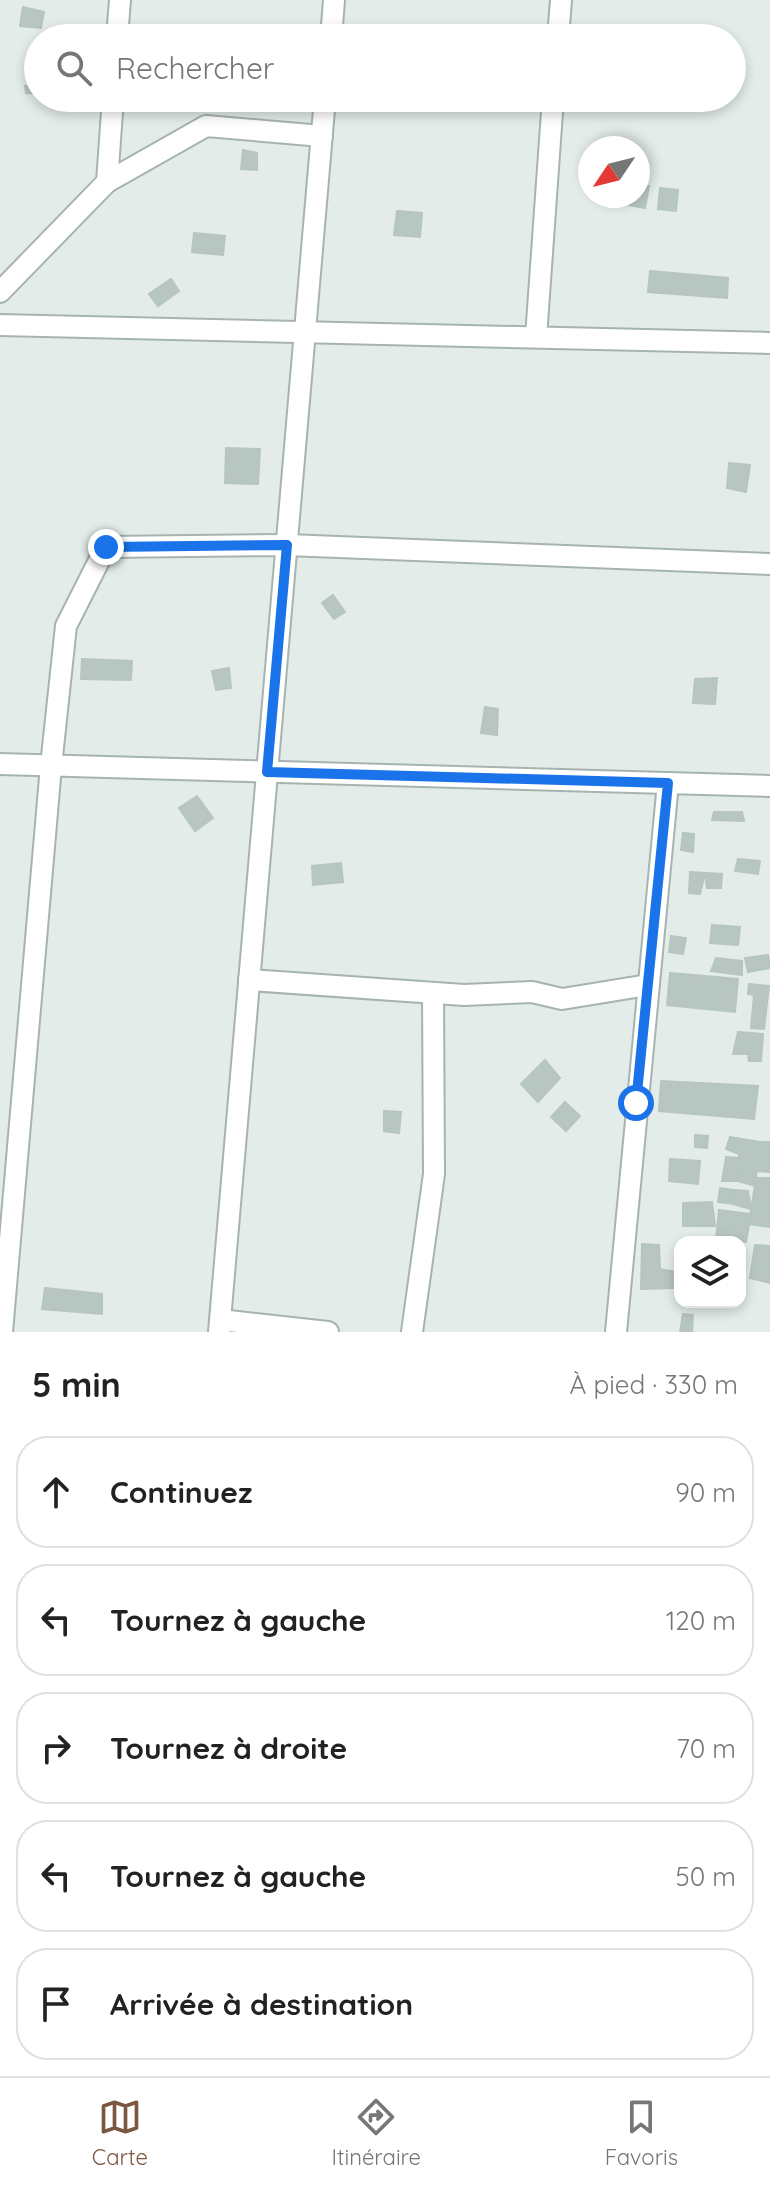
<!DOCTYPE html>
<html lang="fr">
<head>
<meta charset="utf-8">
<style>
	:root { --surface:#fff; --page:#f2f2f2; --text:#222; --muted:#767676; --line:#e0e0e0; --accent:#7b5640 }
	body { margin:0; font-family:Quicksand,sans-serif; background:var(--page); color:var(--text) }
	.controls { position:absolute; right:24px; bottom:24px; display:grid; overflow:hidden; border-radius:16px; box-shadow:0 4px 12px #0003 }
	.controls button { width:72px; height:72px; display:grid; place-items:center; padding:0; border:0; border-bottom:2px solid var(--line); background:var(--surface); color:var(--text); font:40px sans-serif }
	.compass { position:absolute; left:578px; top:136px; width:72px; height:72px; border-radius:50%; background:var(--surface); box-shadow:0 4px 12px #0003; rotate:235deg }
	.stop { position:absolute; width:24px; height:24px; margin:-18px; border:6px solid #1a73e8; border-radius:50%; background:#fff }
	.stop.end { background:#1a73e8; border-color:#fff; box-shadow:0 2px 8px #0008 }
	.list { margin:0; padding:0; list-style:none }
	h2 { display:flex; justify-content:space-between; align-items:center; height:104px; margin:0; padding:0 32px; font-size:34px }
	h2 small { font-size:26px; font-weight:400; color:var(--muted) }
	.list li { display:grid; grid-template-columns:52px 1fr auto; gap:24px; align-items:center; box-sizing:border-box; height:112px; margin:0 16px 16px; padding:0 16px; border:2px solid var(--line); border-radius:32px }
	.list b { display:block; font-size:30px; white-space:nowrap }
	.list em { font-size:26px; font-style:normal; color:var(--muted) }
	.icon { flex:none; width:44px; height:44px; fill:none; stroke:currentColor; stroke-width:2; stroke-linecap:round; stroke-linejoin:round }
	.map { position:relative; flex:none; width:770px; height:1332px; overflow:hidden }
	.search { position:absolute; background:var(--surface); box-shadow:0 4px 12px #0003; left:24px; right:24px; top:24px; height:88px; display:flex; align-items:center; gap:20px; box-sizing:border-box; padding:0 28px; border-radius:44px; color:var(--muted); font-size:30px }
	.sheet { height:744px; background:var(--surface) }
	nav { display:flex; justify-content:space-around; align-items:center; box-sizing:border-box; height:112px; border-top:2px solid var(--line); background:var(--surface); font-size:22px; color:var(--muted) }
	nav a { display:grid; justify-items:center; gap:4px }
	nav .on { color:var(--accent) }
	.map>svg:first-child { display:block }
	.building { fill:#b8c6c2; stroke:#b6c5c0; stroke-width:2 }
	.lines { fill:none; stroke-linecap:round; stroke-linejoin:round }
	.street-casing { stroke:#a6b4b0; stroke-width:24 }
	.street { stroke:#fff; stroke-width:20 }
	.route { stroke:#1a73e8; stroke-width:10 }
</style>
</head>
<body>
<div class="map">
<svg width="770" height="1332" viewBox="0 0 770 1332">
	<rect width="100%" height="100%" fill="#e3ece9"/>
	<g class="building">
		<path d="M23 7 44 12 41 28 20 26Z"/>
		<path d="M651 29 663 30 662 38H649Z"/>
		<path d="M25 86H38V94L26 93Z"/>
		<path d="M243 150 257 153V170L241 169Z"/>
		<path d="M638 184 649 186 645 208 623 204 624 196H638Z"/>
		<path d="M660 188 678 190 676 211 658 209Z"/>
		<path d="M397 211 422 213 420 237 394 235Z"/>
		<path d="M194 233 225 236 223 255 192 252Z"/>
		<path d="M650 271 728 278 727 298 648 292Z"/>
		<path d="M171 279 179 291 158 306 149 294Z"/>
		<path d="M226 448 260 449 258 484 225 483Z"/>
		<path d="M729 463 750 465 746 492 727 488Z"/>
		<path d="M333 595 345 612 334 619 322 603Z"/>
		<path d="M82 659 132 661 131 680 81 679Z"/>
		<path d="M229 668 231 688 216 690 212 671Z"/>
		<path d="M717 678 715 704 693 703 695 679Z"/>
		<path d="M485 707 498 709 497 735 481 733Z"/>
		<path d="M197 796 213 818 195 831 179 808Z"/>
		<path d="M714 812H742L744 821 712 820Z"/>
		<path d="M683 833 694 834 693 852 681 850Z"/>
		<path d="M738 859 760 861 758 874 735 871Z"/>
		<path d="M341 863 343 882 313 885 312 866Z"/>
		<path d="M690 872 705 873 700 894 689 893Z"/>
		<path d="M705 873 722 874 721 888H707Z"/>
		<path d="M712 925 740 927 738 945 710 943Z"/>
		<path d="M671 936 686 938 683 954 669 952Z"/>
		<path d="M768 955 770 968 748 972 745 958Z"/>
		<path d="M716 958 742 961V975L711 971Z"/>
		<path d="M670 973 738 979 735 1012 667 1005Z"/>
		<path d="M749 984 769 986 764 1029 751 1028 754 995 748 994Z"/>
		<path d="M738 1032 763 1034 761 1061H749L748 1054H733Z"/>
		<path d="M545 1060 560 1078 538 1102 521 1084Z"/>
		<path d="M661 1081 758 1086 754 1119 659 1111Z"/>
		<path d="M565 1102 580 1116 566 1131 551 1117Z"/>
		<path d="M384 1111 401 1112 399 1133 384 1131Z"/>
		<path d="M695 1135 708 1136 707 1148 695 1147Z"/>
		<path d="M730 1137 760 1142 755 1186 738 1181 739 1154 726 1149Z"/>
		<path d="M760 1142H770V1172L756 1171Z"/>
		<path d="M726 1157 739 1158 738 1181H722Z"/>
		<path d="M670 1159 700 1161 698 1184 669 1181Z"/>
		<path d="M756 1178H770V1192L754 1191Z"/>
		<path d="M720 1188 735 1190 733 1204 718 1202Z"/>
		<path d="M735 1190 748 1191 751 1209 733 1204Z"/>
		<path d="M754 1191 770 1192V1227L749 1224Z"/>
		<path d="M712 1202 715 1226H683V1203Z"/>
		<path d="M719 1210 751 1214 746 1242 716 1239Z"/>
		<path d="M642 1244 659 1245 660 1269 676 1272 674 1288 641 1289Z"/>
		<path d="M755 1245 770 1246V1283L750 1278Z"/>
		<path d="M45 1288 102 1294V1314L42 1309Z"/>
		<path d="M683 1314 693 1315 692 1332H680Z"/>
	</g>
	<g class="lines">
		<defs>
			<g id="street">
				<path d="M117 38 120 0"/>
				<path d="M331 38 334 0"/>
				<path d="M558 38 561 0"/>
				<path d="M107 182 206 126 322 136"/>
				<path d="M0 292 107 182 113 98"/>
				<path d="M0 325 770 343"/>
				<path d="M536 337 553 98"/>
				<path d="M0 764 770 786"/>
				<path d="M249 980 464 995 532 992 562 999 648 985"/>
				<path d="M220 1320 328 1332"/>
				<path d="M2 1332 51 766 66 626 106 547 287 545 770 564"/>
				<path d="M219 1332 325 98"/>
				<path d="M412 1332 434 1174 433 994"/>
				<path d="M616 1332 668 783"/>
			</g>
		</defs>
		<use href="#street" class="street-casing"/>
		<use href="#street" class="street"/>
	</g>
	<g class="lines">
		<path class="route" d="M106 547 287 545 267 772 668 783 636 1103"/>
	</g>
</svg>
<div class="controls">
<button><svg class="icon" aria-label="layers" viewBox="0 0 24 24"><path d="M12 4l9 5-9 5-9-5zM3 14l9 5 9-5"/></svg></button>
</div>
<svg class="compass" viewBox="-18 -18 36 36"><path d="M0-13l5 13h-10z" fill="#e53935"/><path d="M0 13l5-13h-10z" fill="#767676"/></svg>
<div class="stop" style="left:636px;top:1103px"></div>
<div class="stop end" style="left:106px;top:547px"></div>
<div class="search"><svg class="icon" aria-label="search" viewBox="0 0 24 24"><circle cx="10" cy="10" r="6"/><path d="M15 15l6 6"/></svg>Rechercher</div>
</div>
<section class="sheet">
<h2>5 min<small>À pied · 330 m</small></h2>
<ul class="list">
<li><svg class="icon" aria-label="ahead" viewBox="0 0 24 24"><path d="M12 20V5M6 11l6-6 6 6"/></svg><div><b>Continuez</b></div><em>90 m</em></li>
<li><svg class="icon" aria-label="left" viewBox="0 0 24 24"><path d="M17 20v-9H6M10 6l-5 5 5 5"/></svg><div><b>Tournez à gauche</b></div><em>120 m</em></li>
<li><svg class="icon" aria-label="right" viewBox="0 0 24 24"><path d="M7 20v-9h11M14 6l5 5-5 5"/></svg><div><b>Tournez à droite</b></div><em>70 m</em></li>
<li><svg class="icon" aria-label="left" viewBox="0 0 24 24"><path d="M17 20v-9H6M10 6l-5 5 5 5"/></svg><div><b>Tournez à gauche</b></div><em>50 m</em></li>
<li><svg class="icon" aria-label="arrive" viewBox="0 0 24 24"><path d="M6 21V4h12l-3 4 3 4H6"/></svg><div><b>Arrivée à destination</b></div></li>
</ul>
</section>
<nav>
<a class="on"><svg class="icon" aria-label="map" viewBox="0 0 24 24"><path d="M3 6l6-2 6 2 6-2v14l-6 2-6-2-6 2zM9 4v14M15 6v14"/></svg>Carte</a>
<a><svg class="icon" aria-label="directions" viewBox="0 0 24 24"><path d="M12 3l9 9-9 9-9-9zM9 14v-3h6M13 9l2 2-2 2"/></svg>Itinéraire</a>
<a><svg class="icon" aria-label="saved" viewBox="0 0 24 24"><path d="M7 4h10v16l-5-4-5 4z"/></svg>Favoris</a>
</nav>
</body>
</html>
